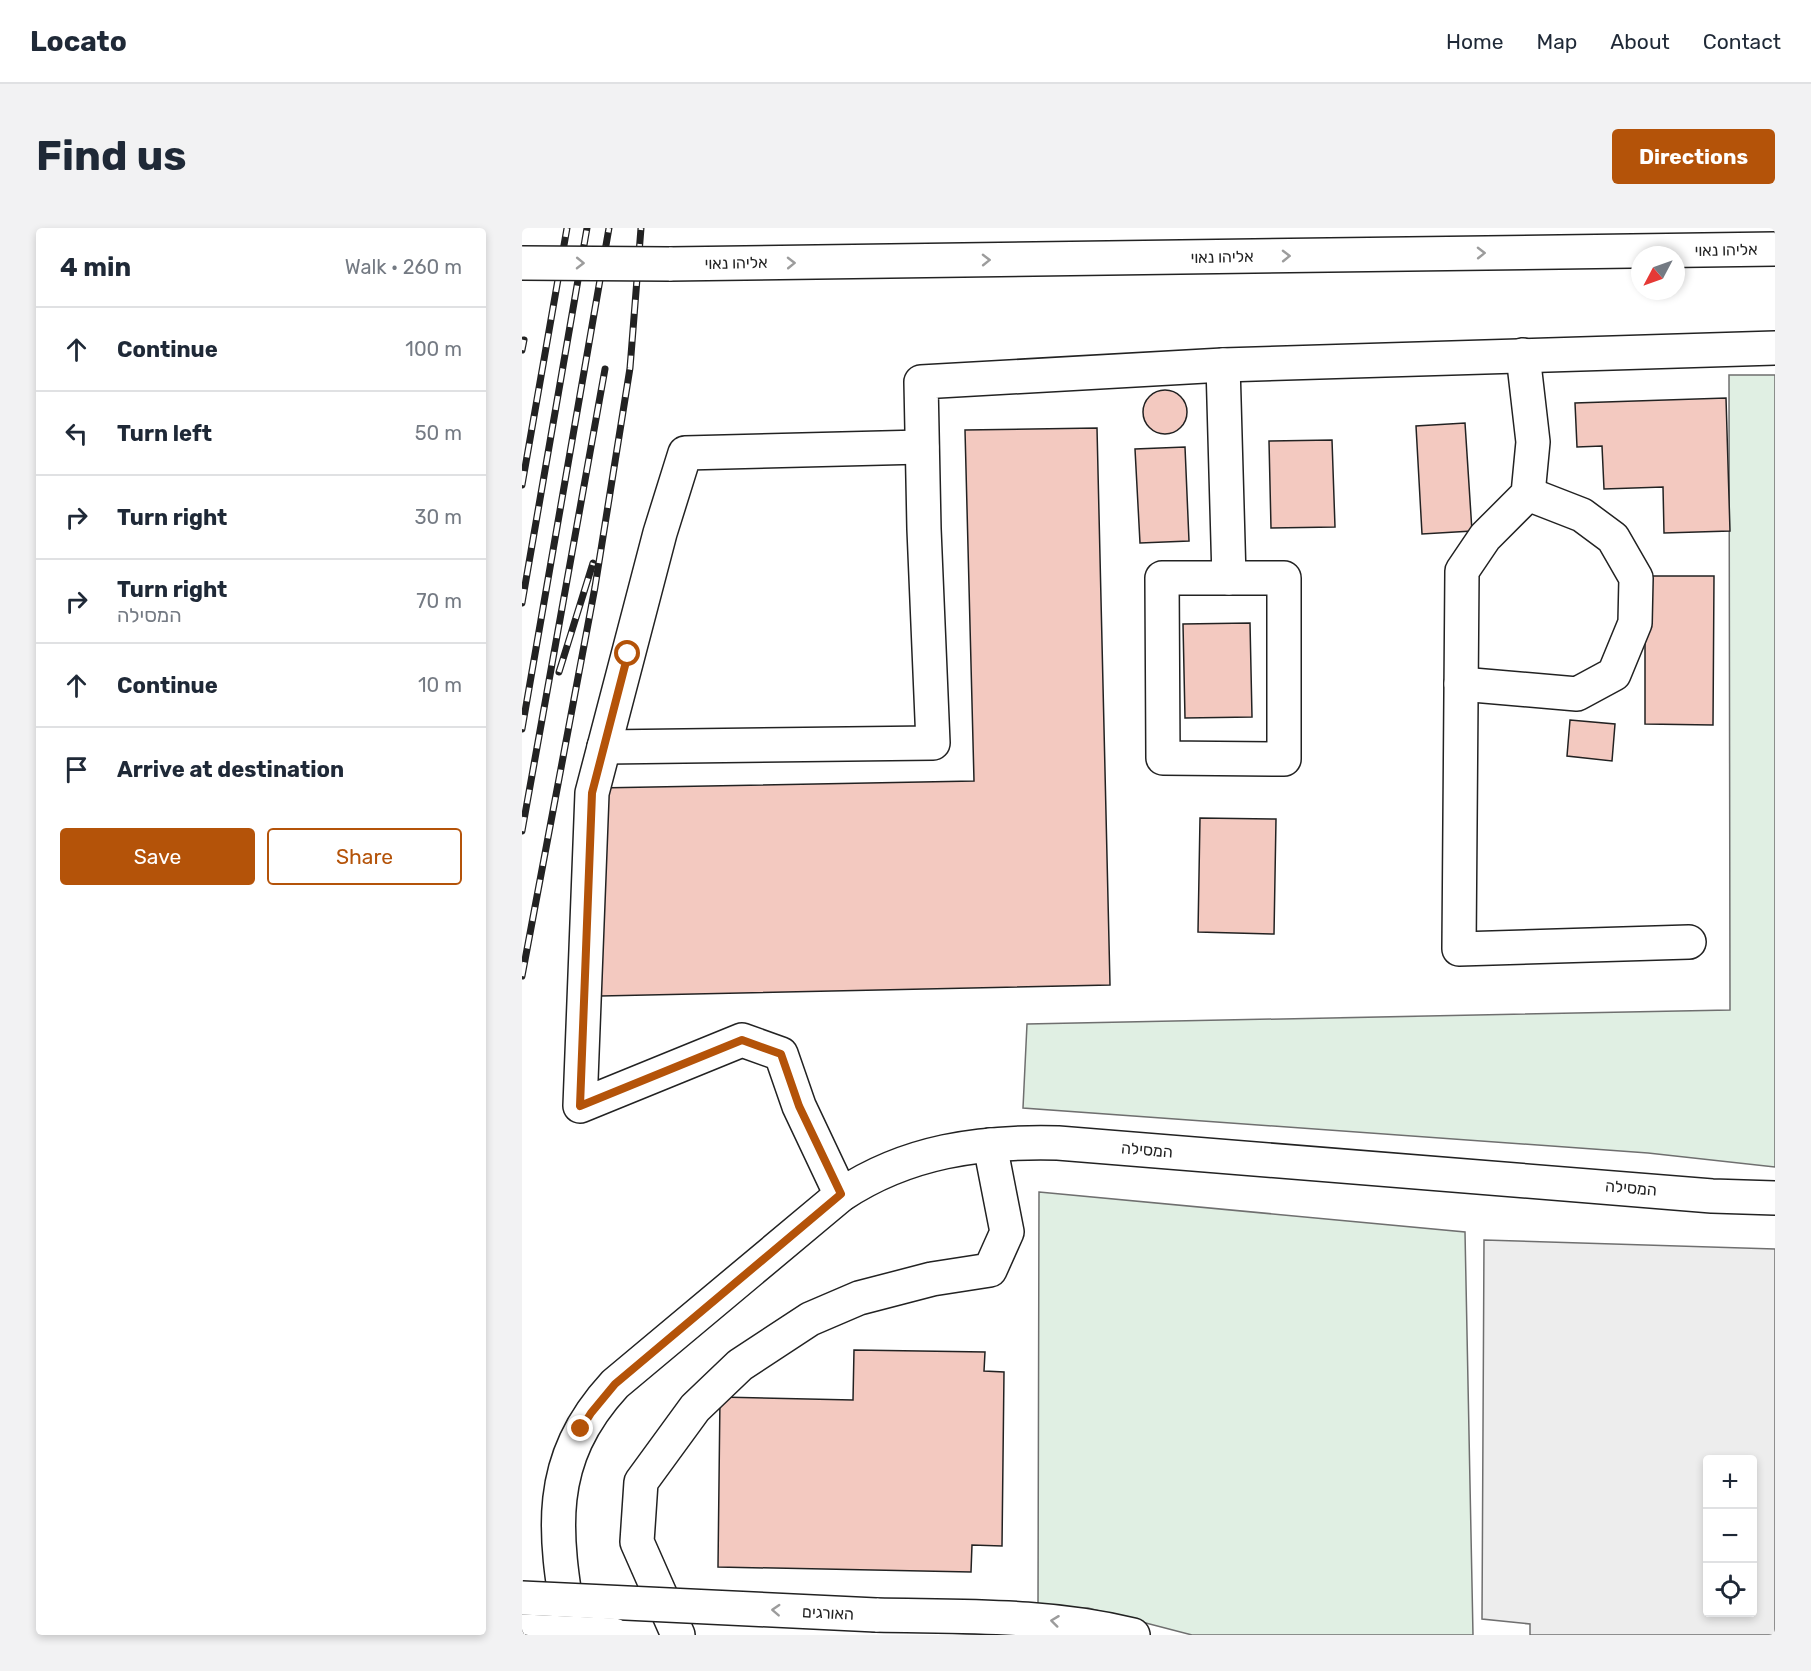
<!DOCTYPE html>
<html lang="en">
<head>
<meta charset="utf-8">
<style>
	:root { --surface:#fff; --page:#f2f2f3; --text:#1f2937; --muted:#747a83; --line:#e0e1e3; --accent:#b45309 }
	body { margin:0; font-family:Rubik,Heebo,sans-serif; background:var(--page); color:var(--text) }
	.controls { position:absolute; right:18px; bottom:18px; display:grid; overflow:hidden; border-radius:6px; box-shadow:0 3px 9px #0003 }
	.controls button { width:54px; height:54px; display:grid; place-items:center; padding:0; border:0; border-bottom:2px solid var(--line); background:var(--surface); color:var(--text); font:30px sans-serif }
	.compass { position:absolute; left:1109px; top:18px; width:54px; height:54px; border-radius:50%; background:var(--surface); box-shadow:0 3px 9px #0003; rotate:229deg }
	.stop { position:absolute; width:18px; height:18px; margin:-14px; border:4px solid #b45309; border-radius:50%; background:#fff }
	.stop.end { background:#b45309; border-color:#fff; box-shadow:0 2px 6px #0008 }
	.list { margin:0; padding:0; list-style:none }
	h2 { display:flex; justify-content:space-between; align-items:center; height:78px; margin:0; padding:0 24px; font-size:26px }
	h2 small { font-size:20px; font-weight:400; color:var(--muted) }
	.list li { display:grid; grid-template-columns:39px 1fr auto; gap:18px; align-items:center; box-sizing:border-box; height:84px; padding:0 24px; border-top:2px solid var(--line) }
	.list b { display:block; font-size:22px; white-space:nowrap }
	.list p { margin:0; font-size:20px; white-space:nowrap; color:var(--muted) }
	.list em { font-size:20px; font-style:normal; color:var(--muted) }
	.actions { display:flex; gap:12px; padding:18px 24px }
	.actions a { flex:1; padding:14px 0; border:2px solid var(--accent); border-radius:6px; text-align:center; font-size:21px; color:var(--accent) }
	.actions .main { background:var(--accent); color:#fff }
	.icon { flex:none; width:33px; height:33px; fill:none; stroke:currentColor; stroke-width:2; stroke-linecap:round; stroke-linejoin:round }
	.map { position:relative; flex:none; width:1253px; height:1407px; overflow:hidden; border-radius:6px }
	header { display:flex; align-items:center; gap:36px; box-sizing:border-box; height:84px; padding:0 30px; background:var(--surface); border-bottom:2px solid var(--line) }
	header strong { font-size:28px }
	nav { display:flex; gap:33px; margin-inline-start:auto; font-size:21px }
	.intro { display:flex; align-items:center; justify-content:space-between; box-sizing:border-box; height:144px; padding:0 36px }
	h1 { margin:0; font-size:42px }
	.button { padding:15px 27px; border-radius:6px; background:var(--accent); color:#fff; font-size:21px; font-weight:700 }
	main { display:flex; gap:36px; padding:0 36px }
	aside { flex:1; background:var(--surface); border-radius:6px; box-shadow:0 3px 9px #0003 }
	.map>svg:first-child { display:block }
	.green { fill:#e0efe3; stroke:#6f6f6f; stroke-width:1.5 }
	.parking { fill:#ededed; stroke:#6f6f6f; stroke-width:1.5; fill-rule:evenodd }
	.building { fill:#f3c9c0; stroke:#222; stroke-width:1.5 }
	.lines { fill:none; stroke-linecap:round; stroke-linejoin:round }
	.minor-casing { stroke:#222; stroke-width:36 }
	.highway-casing { stroke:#222; stroke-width:36 }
	.minor { stroke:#fff; stroke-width:33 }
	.highway { stroke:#fff; stroke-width:33 }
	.rail-casing { stroke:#222; stroke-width:7 }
	.rail { stroke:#fff; stroke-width:4.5; stroke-dasharray:14; stroke-linecap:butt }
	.minor-bridge-casing { stroke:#222; stroke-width:36; stroke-linecap:butt }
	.highway-bridge-casing { stroke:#222; stroke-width:36; stroke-linecap:butt }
	.minor-bridge { stroke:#fff; stroke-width:33 }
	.highway-bridge { stroke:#fff; stroke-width:33 }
	.oneway { stroke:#9c9c9c }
	.route { stroke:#b45309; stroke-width:8 }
	.labels { text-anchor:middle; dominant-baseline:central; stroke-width:4.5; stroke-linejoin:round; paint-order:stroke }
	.street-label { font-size:16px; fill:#222; stroke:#fff }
</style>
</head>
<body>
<header>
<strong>Locato</strong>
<nav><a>Home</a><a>Map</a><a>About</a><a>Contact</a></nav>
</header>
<div class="intro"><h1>Find us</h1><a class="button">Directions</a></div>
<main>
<aside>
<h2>4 min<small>Walk · 260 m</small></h2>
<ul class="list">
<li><svg class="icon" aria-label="ahead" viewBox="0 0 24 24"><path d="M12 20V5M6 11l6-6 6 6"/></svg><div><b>Continue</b></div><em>100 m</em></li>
<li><svg class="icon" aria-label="left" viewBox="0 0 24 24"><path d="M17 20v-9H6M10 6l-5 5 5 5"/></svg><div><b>Turn left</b></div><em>50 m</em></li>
<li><svg class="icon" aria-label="right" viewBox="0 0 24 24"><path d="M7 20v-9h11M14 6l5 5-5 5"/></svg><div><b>Turn right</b></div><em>30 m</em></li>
<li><svg class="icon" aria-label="right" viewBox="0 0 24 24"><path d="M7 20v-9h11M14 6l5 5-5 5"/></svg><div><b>Turn right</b><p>המסילה</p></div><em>70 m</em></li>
<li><svg class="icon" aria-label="ahead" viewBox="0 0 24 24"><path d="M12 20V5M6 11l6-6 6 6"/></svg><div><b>Continue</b></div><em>10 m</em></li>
<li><svg class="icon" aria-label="arrive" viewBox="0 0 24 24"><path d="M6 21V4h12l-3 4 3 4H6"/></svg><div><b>Arrive at destination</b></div></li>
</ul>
<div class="actions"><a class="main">Save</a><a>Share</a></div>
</aside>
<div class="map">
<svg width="1253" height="1407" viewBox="0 0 1253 1407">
	<rect width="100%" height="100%" fill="#fff"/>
	<g class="green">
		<path d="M1207 147H1253V939L1126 925 501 880 505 796 1208 782Z"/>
		<path d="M517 964 943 1004 951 1407H670L566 1380 516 1381Z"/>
	</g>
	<path class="parking" d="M962 1012 1253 1021V1407H1008V1396L960 1391ZM1186 1232H1230V1384H1186Z"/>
	<g class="building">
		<circle cx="643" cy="184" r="22"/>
		<path d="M1204 170 1208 303 1142 305 1141 259 1082 261 1080 218 1055 219 1053 175Z"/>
		<path d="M943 195 950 303 900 306 894 198Z"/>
		<path d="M575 200 588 757 79 768 75 560 452 553 443 202Z"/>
		<path d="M810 212 813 299 749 300 747 213Z"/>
		<path d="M663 219 667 313 618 315 613 221Z"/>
		<path d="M1123 348H1192L1191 497 1123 496Z"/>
		<path d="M728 395 730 489 663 490 661 396Z"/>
		<path d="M1048 492 1093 496 1090 533 1045 528Z"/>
		<path d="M678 590 754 591 752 706 676 704Z"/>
		<path d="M332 1122 463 1124 462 1143 482 1144 480 1318 450 1317 449 1344 196 1339 198 1169 331 1172Z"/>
	</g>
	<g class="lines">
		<defs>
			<g id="minor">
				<path d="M1001 127 1011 214 1006 266 963 309 940 343 937 721 1167 714"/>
				<path d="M701 137 707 350"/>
				<path d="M640 350H762V531L641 530Z"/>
				<path d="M939 456 1055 466 1092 446 1113 395 1114 350 1091 310 1060 287 1006 266"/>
				<path d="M82 519 411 515 402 301 399 154 701 137 1253 120"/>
				<path d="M319 967 277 878 259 826 220 812 58 878 70 565 138 305 163 225 400 219"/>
				<path d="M354 1387C441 1389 526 1386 611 1407"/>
				<path d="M48 1399C32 1304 22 1233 93 1156L319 967C385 923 458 913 536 915L1190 968 1253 970"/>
				<path d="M156 1407 115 1314 119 1254 173 1180 218 1137 288 1091 337 1070 410 1051 468 1042 485 1004 468 917"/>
			</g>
			<path id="highway" d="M147 36 1253 21"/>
		</defs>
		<use href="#minor" class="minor-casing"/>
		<use href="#highway" class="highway-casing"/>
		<use href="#minor" class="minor"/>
		<use href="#highway" class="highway"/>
		<defs>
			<g id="rail">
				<path d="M0 122 2 112"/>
				<path d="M0 257 45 0"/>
				<path d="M0 375 65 0"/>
				<path d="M37 444 71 335"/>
				<path d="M0 501 87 0"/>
				<path d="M0 603 83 141"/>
				<path d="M0 748 73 359 108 140 119 0"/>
				<path d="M0 1379 5 1407"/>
			</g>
		</defs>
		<use href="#rail" class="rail-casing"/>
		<use href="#rail" class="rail"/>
		<defs>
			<g id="minor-bridge">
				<path d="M0 1370 354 1387"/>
				<path d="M0 1403 92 1407"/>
			</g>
			<path id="highway-bridge" d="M0 35 147 36"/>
		</defs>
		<use href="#minor-bridge" class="minor-bridge-casing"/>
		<use href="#highway-bridge" class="highway-bridge-casing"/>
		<use href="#minor-bridge" class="minor-bridge"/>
		<use href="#highway-bridge" class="highway-bridge"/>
	</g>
	<defs><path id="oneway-chevron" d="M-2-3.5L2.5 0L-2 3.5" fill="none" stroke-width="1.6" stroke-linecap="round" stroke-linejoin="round" transform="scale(1.5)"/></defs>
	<g class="oneway">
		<use href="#oneway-chevron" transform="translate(959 25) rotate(-1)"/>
		<use href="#oneway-chevron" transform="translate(764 28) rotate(-1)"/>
		<use href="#oneway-chevron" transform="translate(464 32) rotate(-1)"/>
		<use href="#oneway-chevron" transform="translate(58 35) rotate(1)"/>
		<use href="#oneway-chevron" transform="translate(269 35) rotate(-1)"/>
		<use href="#oneway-chevron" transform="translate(254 1382) rotate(-177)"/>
		<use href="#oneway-chevron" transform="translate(533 1393) rotate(-173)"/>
	</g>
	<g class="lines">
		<path class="route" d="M59 1201 69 1185 93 1156 319 966 277 878 259 826 220 812 58 878 70 565 106 426"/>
	</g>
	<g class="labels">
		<g class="street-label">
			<text transform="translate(1204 22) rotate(-1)">אליהו נאוי</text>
			<text transform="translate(700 29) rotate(-1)">אליהו נאוי</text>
			<text transform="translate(214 35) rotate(-1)">אליהו נאוי</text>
			<text transform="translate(625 922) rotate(5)">המסילה</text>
			<text transform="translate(1109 960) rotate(5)">המסילה</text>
			<text transform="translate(306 1385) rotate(3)">האורגים</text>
		</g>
	</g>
</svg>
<div class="controls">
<button>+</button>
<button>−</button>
<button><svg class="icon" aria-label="locate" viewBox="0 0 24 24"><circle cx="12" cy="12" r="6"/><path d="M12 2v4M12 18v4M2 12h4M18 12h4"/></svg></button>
</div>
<svg class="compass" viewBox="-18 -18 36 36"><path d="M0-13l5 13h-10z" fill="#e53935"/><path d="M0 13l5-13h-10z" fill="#747a83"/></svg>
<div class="stop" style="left:106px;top:426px"></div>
<div class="stop end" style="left:59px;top:1201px"></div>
</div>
</main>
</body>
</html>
